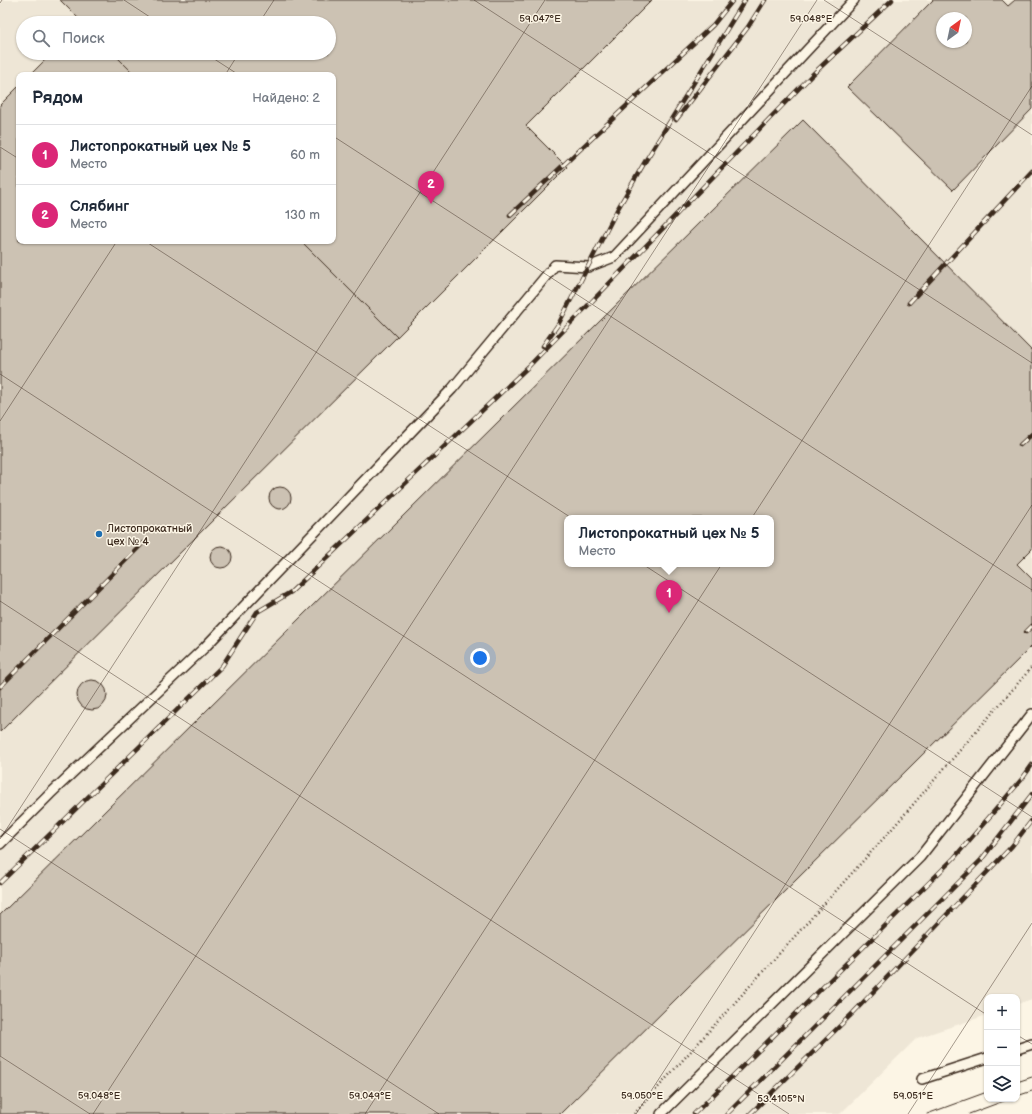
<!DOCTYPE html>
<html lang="ru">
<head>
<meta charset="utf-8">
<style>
	:root { --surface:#fff; --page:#f6f6f7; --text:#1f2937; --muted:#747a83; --line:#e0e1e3; --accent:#db2777 }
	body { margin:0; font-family:"Balsamiq Sans",sans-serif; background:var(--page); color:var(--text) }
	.controls { position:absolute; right:12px; bottom:12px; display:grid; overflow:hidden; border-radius:8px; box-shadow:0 1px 3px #0004 }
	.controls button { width:36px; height:36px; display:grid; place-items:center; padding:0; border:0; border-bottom:1px solid var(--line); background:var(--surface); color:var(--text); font:20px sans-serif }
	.compass { position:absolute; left:936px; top:12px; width:36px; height:36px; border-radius:50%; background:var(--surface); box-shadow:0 1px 3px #0004; rotate:33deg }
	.you { position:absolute; left:480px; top:658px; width:14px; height:14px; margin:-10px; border:3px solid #fff; border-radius:50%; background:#1a73e8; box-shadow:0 0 0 6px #1a73e833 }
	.badge { display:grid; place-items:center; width:26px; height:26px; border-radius:50%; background:var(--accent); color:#fff; font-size:13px; font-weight:700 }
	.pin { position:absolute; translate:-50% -33px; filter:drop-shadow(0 1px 2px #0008) }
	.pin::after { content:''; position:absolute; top:21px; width:14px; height:12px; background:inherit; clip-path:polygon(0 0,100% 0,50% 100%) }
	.popup { position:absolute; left:564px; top:515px; width:210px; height:52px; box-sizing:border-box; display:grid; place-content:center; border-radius:8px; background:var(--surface); filter:drop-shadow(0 1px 3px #0005); font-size:13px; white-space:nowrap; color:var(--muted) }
	.popup b { font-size:15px; color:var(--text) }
	.popup::after { content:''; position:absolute; left:50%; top:100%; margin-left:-8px; border:8px solid transparent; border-top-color:var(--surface) }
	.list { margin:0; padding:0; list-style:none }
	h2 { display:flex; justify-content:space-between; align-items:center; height:52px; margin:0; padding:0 16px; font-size:17px }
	h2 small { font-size:13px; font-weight:400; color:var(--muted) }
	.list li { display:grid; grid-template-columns:26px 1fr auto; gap:12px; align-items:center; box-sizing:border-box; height:60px; padding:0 16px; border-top:1px solid var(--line) }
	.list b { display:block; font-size:15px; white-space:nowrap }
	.list p { margin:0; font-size:13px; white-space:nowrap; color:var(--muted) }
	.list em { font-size:13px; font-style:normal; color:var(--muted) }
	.icon { flex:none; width:22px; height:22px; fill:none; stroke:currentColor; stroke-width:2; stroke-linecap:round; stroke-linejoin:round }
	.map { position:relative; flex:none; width:1032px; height:1114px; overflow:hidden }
	.search { position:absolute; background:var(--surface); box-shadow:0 1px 3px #0004; left:16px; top:16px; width:320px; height:44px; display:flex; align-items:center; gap:10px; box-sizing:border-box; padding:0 14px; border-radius:22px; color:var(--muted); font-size:15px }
	.panel { position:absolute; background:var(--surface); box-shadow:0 1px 3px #0004; left:16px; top:72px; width:320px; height:172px; border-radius:8px }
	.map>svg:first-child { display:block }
	.built { fill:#eee6d6; fill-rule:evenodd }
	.building { fill:#ccc2b3; stroke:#3b2a1e; fill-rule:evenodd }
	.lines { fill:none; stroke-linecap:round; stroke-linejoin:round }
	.service-casing { stroke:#3b2a1e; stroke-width:12 }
	.path { stroke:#3b2a1e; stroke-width:2.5; stroke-dasharray:1 3; stroke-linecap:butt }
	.service { stroke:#fcf5e5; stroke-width:9 }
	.tram { stroke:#3b2a1e; stroke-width:1 }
	.rail-casing { stroke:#3b2a1e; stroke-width:4.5 }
	.rail { stroke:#fcf5e5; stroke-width:3; stroke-dasharray:9; stroke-linecap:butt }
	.ticks { fill:none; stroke:#3b2a1e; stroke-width:1; stroke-opacity:0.45 }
	.poi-dot { fill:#1f6fb2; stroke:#fcf5e5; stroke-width:1.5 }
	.labels { text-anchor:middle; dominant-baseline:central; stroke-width:3; stroke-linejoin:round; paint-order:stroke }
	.poi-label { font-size:11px; fill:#3b2a1e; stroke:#fcf5e5; text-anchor:start }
	.ticks-label { font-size:10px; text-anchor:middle; fill:#3b2a1e; stroke:#fcf5e5; stroke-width:3; stroke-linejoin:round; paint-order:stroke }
</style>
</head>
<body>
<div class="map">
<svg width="1032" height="1114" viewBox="0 0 1032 1114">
	<rect width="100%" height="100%" fill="#fcf5e5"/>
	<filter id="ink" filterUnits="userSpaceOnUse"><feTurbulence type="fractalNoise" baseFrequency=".025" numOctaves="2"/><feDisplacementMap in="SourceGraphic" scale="8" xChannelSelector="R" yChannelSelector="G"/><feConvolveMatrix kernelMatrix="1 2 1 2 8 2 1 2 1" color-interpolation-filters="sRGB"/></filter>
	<g filter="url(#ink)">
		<path class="built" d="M0 0H1032V999L1017 1004V997H987V1015L917 1038 840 1114H0ZM942 18H966V42H942ZM23 23H329V53H23ZM19 75H333V241H19ZM567 518H771V564H567Z"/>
		<g class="building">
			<path d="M60 0H652L526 126 567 167 397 337 301 241H333V75H135L113 53H329V23H83Z"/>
			<path d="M933 0H1002L1008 6 1015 0H1032V109L953 190 847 87ZM942 18H966V42H942Z"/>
			<path d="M52 53H113L135 75H30Z"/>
			<path d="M19 86V241H301L397 337 0 732V105Z"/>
			<path d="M803 120 1032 351V549L1017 564 1032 579V646L560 1114H0V915ZM567 518H771V564H567Z"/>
			<circle cx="280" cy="498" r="11"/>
			<circle cx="221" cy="557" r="11"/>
			<circle cx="92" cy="695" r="15"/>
		</g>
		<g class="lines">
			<defs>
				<g id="service">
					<path d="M0 844 50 794 205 647 452 389 555 265 588 267 614 257 854 0"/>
					<path d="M1017 1049 1032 1044"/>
					<path d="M922 1079 987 1058"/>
					<path d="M661 1114 920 857 1032 714"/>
				</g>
			</defs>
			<use href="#service" class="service-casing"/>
			<path class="path" d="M634 1114 891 830 1032 667"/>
			<use href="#service" class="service"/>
			<g class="tram">
				<path d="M1017 1082 1032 1077"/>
				<path d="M1017 1096 1032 1091"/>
				<path d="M927 1114 987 1092"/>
				<path d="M969 1114 1009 1099"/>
			</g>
			<defs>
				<g id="rail">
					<path d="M676 120 748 27 765 0"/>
					<path d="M510 215 713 25 733 0"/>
					<path d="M909 303 1032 171"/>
					<path d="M543 346 559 323 617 210 646 160 745 0"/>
					<path d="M1020 445 1032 434"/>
					<path d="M1026 632 1032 626"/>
					<path d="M0 687 143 543"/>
					<path d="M0 883 222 666 257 612 291 592 529 366 812 75 892 0"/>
					<path d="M694 1114 954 858 1022 779 1032 765"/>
					<path d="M727 1114 981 860 1032 794"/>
					<path d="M750 1114 853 1013 1012 846 1032 820"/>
				</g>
			</defs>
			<use href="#rail" class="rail-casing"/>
			<use href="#rail" class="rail"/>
		</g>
	</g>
	<path class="ticks" d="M124 0 159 23M474 0 1032 363M824 0 1032 135M0 3 2 0M259 23 274 0M205 53 239 75M225 75 239 53M333 136 1032 590M0 147 19 159M145 241 1032 817M0 374 987 1015M0 421 117 241M0 601 789 1114M0 829 439 1114M0 839 545 0M1017 1035 1032 1044M0 1056 90 1114M93 1114 817 0M365 1114 1032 86M636 1114 1032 505M908 1114 1032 923"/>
	<circle class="poi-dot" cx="99" cy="534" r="4"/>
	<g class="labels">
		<g class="poi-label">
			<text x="107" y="528">Листопрокатный<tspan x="107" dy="13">цех № 4</tspan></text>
		</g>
	</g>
	<g class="ticks-label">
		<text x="540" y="22">59.047°E</text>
		<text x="811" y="22">59.048°E</text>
		<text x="99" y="1099">59.048°E</text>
		<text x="370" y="1099">59.049°E</text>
		<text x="642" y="1099">59.050°E</text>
		<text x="913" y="1099">59.051°E</text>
		<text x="781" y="1102">53.4105°N</text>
	</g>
</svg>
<div class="controls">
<button>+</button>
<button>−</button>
<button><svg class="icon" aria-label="layers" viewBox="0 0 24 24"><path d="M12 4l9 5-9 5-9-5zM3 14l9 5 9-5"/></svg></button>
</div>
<svg class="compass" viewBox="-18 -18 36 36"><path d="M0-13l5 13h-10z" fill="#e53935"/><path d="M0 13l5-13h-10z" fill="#747a83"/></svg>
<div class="you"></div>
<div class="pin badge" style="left:669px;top:613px">1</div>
<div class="popup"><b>Листопрокатный цех № 5</b>Место</div>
<div class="pin badge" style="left:431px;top:204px">2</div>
<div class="search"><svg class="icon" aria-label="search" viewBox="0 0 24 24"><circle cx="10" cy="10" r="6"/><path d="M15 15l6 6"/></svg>Поиск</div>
<section class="panel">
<h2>Рядом<small>Найдено: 2</small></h2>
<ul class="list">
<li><span class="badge">1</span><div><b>Листопрокатный цех № 5</b><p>Место</p></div><em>60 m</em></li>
<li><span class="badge">2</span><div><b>Слябинг</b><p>Место</p></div><em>130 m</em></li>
</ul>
</section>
</div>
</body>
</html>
